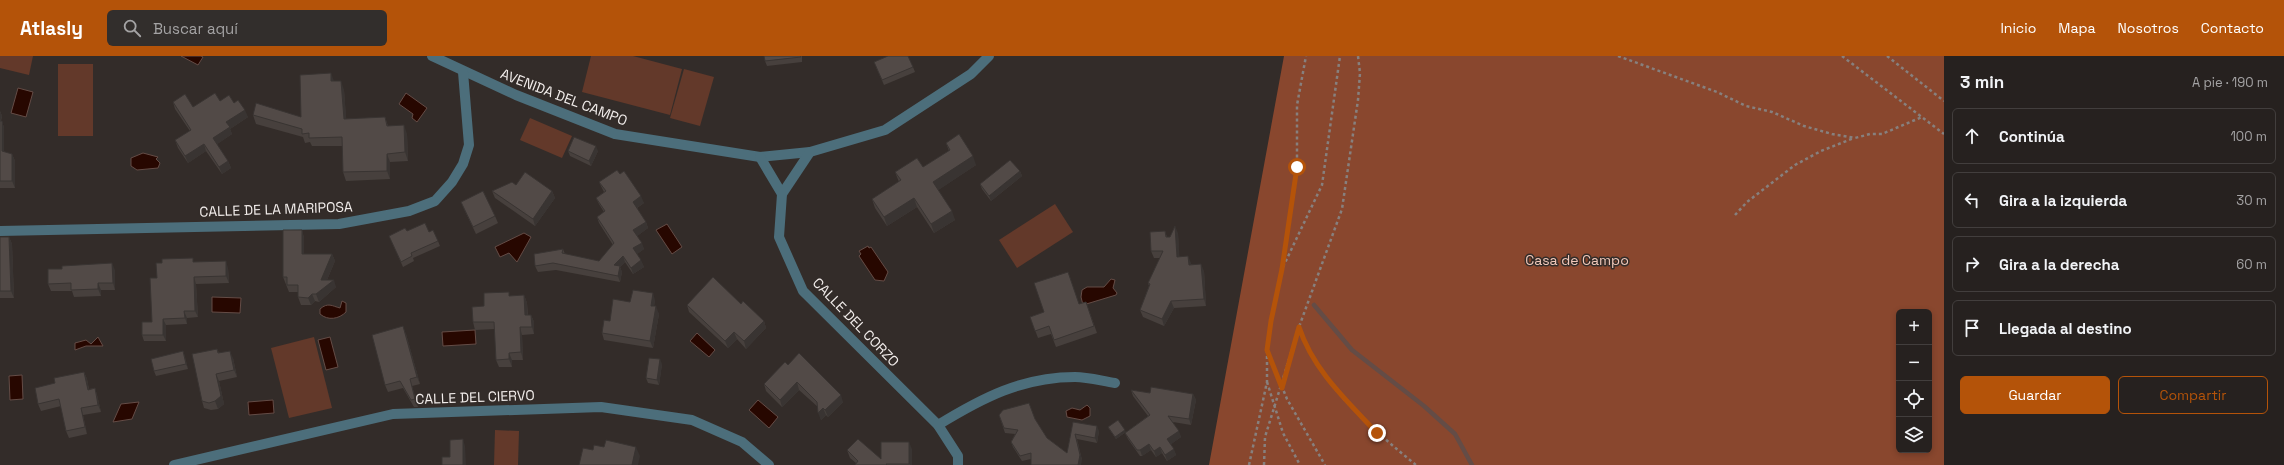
<!DOCTYPE html>
<html lang="es">
<head>
<meta charset="utf-8">
<style>
	:root { --surface:#26211f; --page:#322e2c; --text:#f1f3f6; --muted:#a4a3a4; --line:#423e3d; --accent:#b45309 }
	body { margin:0; font-family:"Space Grotesk",sans-serif; background:var(--page); color:var(--text) }
	.controls { position:absolute; right:12px; bottom:12px; display:grid; overflow:hidden; border-radius:6px; box-shadow:0 2px 6px #0003 }
	.controls button { width:36px; height:36px; display:grid; place-items:center; padding:0; border:0; border-bottom:1px solid var(--line); background:var(--surface); color:var(--text); font:20px sans-serif }
	.stop { position:absolute; width:12px; height:12px; margin:-9px; border:3px solid #b45309; border-radius:50%; background:#fff }
	.stop.end { background:#b45309; border-color:#fff; box-shadow:0 1px 4px #0008 }
	.list { margin:0; padding:0; list-style:none }
	h2 { display:flex; justify-content:space-between; align-items:center; height:52px; margin:0; padding:0 16px; font-size:17px }
	h2 small { font-size:13px; font-weight:400; color:var(--muted) }
	.list li { display:grid; grid-template-columns:26px 1fr auto; gap:12px; align-items:center; box-sizing:border-box; height:56px; margin:0 8px 8px; padding:0 8px; border:1px solid var(--line); border-radius:6px }
	.list b { display:block; font-size:15px; white-space:nowrap }
	.list em { font-size:13px; font-style:normal; color:var(--muted) }
	.actions { display:flex; gap:8px; padding:12px 16px }
	.actions a { flex:1; padding:9px 0; border:1px solid var(--accent); border-radius:6px; text-align:center; font-size:14px; color:var(--accent) }
	.actions .main { background:var(--accent); color:#fff }
	.icon { flex:none; width:22px; height:22px; fill:none; stroke:currentColor; stroke-width:2; stroke-linecap:round; stroke-linejoin:round }
	.map { position:relative; flex:none; width:1944px; height:409px; overflow:hidden }
	header { display:flex; align-items:center; gap:24px; box-sizing:border-box; height:56px; padding:0 20px; background:var(--accent); color:#fff }
	header strong { font-size:19px }
	nav { display:flex; gap:22px; margin-inline-start:auto; font-size:14px }
	.search { width:280px; height:36px; background:var(--page); display:flex; align-items:center; gap:10px; box-sizing:border-box; padding:0 14px; border-radius:6px; color:var(--muted); font-size:15px }
	main { display:flex }
	aside { flex:1; background:var(--surface) }
	.map>svg:first-child { display:block }
	.green { fill:#63392a }
	.forest { fill:#89472e; fill-rule:evenodd }
	.water { fill:#270700; stroke:#644c46 }
	.lines { fill:none; stroke-linecap:round; stroke-linejoin:round }
	.stream { stroke:#644c46; stroke-width:4.5 }
	.path { stroke:#87807e; stroke-width:2.5; stroke-dasharray:3 3; stroke-linecap:butt }
	.minor { stroke:#4c6e7b; stroke-width:10 }
	.wall { fill:#47403d }
	.shaded-wall { fill:#393432 }
	.building { fill:#524a47; stroke:#393432 }
	.route { stroke:#b45309; stroke-width:5 }
	.labels { text-anchor:middle; dominant-baseline:central; stroke-width:3; stroke-linejoin:round; paint-order:stroke }
	.street-label { font-size:14px; fill:#f2edeb; stroke:#332c29 }
	.park-label { font-size:14px; fill:#f2c9ba; stroke:#332c29 }
</style>
</head>
<body>
<header>
<strong>Atlasly</strong>
<div class="search"><svg class="icon" aria-label="search" viewBox="0 0 24 24"><circle cx="10" cy="10" r="6"/><path d="M15 15l6 6"/></svg>Buscar aquí</div>
<nav><a>Inicio</a><a>Mapa</a><a>Nosotros</a><a>Contacto</a></nav>
</header>
<main>
<div class="map">
<svg width="1944" height="409" viewBox="0 0 1944 409">
	<rect width="100%" height="100%" fill="#332c29"/>
	<g class="green">
		<path d="M0 0H33L29 19 0 12Z"/>
		<path d="M591 0H633L682 13 670 59 582 36Z"/>
		<rect x="58" y="8" width="35" height="72"/>
		<path d="M684 13 714 21 700 70 670 62Z"/>
		<path d="M530 62 572 80 562 102 520 84Z"/>
		<path d="M1055 148 1073 176 1017 212 999 184Z"/>
		<path d="M314 281 332 352 289 362 271 292Z"/>
		<path d="M495 374 519 375 518 409H494Z"/>
	</g>
	<path class="forest" d="M1284 0H1944V409H1209ZM1899 256H1929V394H1899Z"/>
	<g class="water">
		<path d="M181 0H201L203 1 198 9Z"/>
		<path d="M18 32 33 36 26 61 11 57Z"/>
		<path d="M406 37 427 52 417 66 412 62 413 58 399 48Z"/>
		<path d="M143 97 158 101 156 103 160 107 158 112 137 114 131 110V102Z"/>
		<path d="M667 168 682 191 672 198 656 174Z"/>
		<path d="M524 177 531 181 517 206 509 197 500 201 495 191Z"/>
		<path d="M868 190 869 192 871 191 888 216 884 225 875 224 859 200 861 198 859 195Z"/>
		<path d="M1111 223 1115 224 1113 232 1117 237 1116 239 1083 249 1081 241 1082 234 1087 231H1104Z"/>
		<path d="M212 241 241 242 240 257 212 256Z"/>
		<path d="M342 245 346 247V256C339 263 328 265 320 258V253C328 246 332 250 340 252Z"/>
		<path d="M475 274 476 288 443 290 442 276Z"/>
		<path d="M697 277 715 294 709 301 690 285Z"/>
		<path d="M98 281 103 290H86L75 294V287L86 284 91 288Z"/>
		<path d="M330 281 338 311 326 314 318 284Z"/>
		<path d="M22 319 23 343 10 344 9 320Z"/>
		<path d="M273 344 274 357 249 359 248 346Z"/>
		<path d="M758 344 778 361 769 372 749 354Z"/>
		<path d="M139 346 132 363 113 366 121 348Z"/>
		<path d="M1087 349 1090 352V360L1082 364 1067 361 1066 355 1072 352 1080 354Z"/>
	</g>
	<g class="lines">
		<path class="stream" d="M1314 249 1352 294 1424 350 1455 378 1472 409"/>
		<g class="path">
			<path d="M1618 0 1717 36 1746 50 1772 56 1804 70 1832 78 1855 82 1870 78H1882L1922 61"/>
			<path d="M1842 0 1944 78"/>
			<path d="M1887 0 1944 45"/>
			<path d="M1735 159 1747 146 1795 109 1821 95 1854 82"/>
			<path d="M1283 211 1322 129 1340 0"/>
			<path d="M1299 271C1318 327 1372 373 1416 409"/>
			<path d="M1268 296 1287 343 1325 409"/>
			<path d="M1267 326 1283 377 1300 409"/>
			<path d="M1249 409 1267 326V294L1271 265 1282 213 1297 111V49L1306 0"/>
			<path d="M1264 409 1265 381 1299 271 1342 153 1358 44 1360 17 1358 0"/>
		</g>
		<g class="minor">
			<path d="M432 0 516 39 615 78 760 101 810 96"/>
			<path d="M760 101 782 138"/>
			<path d="M0 175 339 168 409 155 435 145 452 126 463 108 469 89 463 16"/>
			<path d="M938 369C982 342 1022 321 1075 321 1088 321 1102 325 1115 327"/>
			<path d="M174 409 393 358 601 351 692 364 742 386 769 409"/>
			<path d="M958 409V400L938 369 803 235 779 181 782 138 810 96 885 74 971 18 989 0"/>
		</g>
	</g>
	<g class="wall">
		<path d="M802 0V6L767 10 765 5Z"/>
		<path d="M876 11H913L915 16 884 29Z"/>
		<path d="M334 25 344 34 346 63 385 61 388 70 407 78 408 105 390 106V123L346 125 343 116V90H312L310 86 305 87 303 81 256 68 253 59 301 61Z"/>
		<path d="M220 45 234 47 248 61 230 73 232 78 217 88 228 105 231 112 222 118 206 95 188 107 178 92 175 84 190 75 175 53 173 46 193 51Z"/>
		<path d="M0 55 2 60 1 65H2L4 72V96L12 98 15 105V132H0Z"/>
		<path d="M946 87 976 109 938 134 955 164 934 177 917 151 887 170 875 152 872 143 899 126 895 116 923 111 949 95Z"/>
		<path d="M568 95H598L591 110 570 100Z"/>
		<path d="M1020 115 1022 120 991 145 982 133 980 128Z"/>
		<path d="M620 118 644 147 637 152 646 166 648 172 637 180 644 193 637 198 644 211 633 218 625 206 620 211 622 216 620 226 556 214 538 216 535 210 563 193 565 198 599 205 613 189 599 167 597 161 604 156 599 148 596 142 604 136 599 126Z"/>
		<path d="M516 129 552 135 555 142 535 170 495 142 492 135Z"/>
		<path d="M461 146 495 160 498 167 476 178 464 153Z"/>
		<path d="M302 174 304 182V198H332L335 205 327 224 336 231 319 246 315 245 311 249H301L298 241V236H289L283 221Z"/>
		<path d="M407 175 429 176 438 185 440 190 413 202 414 205 403 211 389 180Z"/>
		<path d="M1165 175 1167 181H1170L1178 177 1179 201 1191 207V208L1204 215 1206 250 1174 252 1164 270 1143 261 1140 254 1149 230 1148 227 1160 202H1154L1151 195Z"/>
		<path d="M0 181H9L12 188 14 242H0Z"/>
		<path d="M194 206 228 212 229 227 196 228 198 261 187 262V268L166 269V285H144L142 279 152 266 157 222Z"/>
		<path d="M115 214V234H101V240L74 241 72 235H51L48 228Z"/>
		<path d="M524 239 527 247 528 259H531L534 266V278L522 279 523 304H512V311H499L496 304 495 273 475 274 473 266 484 250 510 240Z"/>
		<path d="M655 244 654 250 659 258 653 292 604 284 602 277 630 246Z"/>
		<path d="M1086 246 1097 277 1056 291 1051 278 1038 282 1030 261 1044 256 1079 248Z"/>
		<path d="M741 248 764 265 766 272 746 293 737 283 728 292 689 256 687 249Z"/>
		<path d="M406 278 420 328 412 330 418 351H414L403 332 388 336 385 329Z"/>
		<path d="M217 293 219 297 233 302 237 321 219 325 224 348 218 353 211 354 204 352 202 345Z"/>
		<path d="M183 295 188 313 156 320 154 315Z"/>
		<path d="M662 308 659 329 648 327 646 322Z"/>
		<path d="M788 309 843 346 828 361 826 359 821 364 818 351 799 334 782 351 766 335 764 328Z"/>
		<path d="M84 316 87 323 89 333 95 332 97 339 101 356 83 359 87 378 69 382 66 375 61 350 41 355 38 348 55 327Z"/>
		<path d="M1131 334 1150 337 1193 338 1196 344 1191 369 1173 366 1181 381 1171 388 1176 399 1167 405 1162 397 1156 401 1151 394 1142 400H1140L1128 383 1125 377 1148 360 1133 340Z"/>
		<path d="M999 359 1035 363 1047 382 1067 397 1073 366 1099 375 1097 387 1077 383 1082 404 1031 403 1022 405 1013 391 1011 386 1015 378 1005 377Z"/>
		<path d="M1108 371 1126 376 1116 383 1109 373Z"/>
		<path d="M912 393V409H855L856 407 850 402 847 394 881 403Z"/>
	</g>
	<g class="shaded-wall">
		<path d="M331 17 334 25H331Z"/>
		<path d="M341 25 344 34 347 72 344 63Z"/>
		<path d="M245 54 248 61 230 73 232 78 216 89 213 82 226 66Z"/>
		<path d="M0 55 2 60 0 66Z"/>
		<path d="M2 65 4 72V102L2 95Z"/>
		<path d="M404 69 407 78 408 105 405 96Z"/>
		<path d="M204 88 206 95 188 107 185 100Z"/>
		<path d="M596 90 598 95 591 110 589 105Z"/>
		<path d="M12 98 15 105V132L12 125Z"/>
		<path d="M387 98 390 106V123L387 115Z"/>
		<path d="M973 100 976 109 937 135 933 126Z"/>
		<path d="M228 105 231 112 222 118 219 111Z"/>
		<path d="M1020 115 1022 120 991 145 989 140Z"/>
		<path d="M552 135 555 142 535 170 533 163Z"/>
		<path d="M641 140 644 147 635 153 633 146Z"/>
		<path d="M914 142 917 151 887 170 884 161Z"/>
		<path d="M952 155 955 164 934 177 931 168Z"/>
		<path d="M646 166 648 172 636 181 633 174Z"/>
		<path d="M1175 170 1178 177 1180 208 1177 201Z"/>
		<path d="M302 174 304 182V206L302 198Z"/>
		<path d="M9 181 12 188 14 242 11 235Z"/>
		<path d="M642 187 644 193 636 199 633 192Z"/>
		<path d="M332 198 335 205 324 231 321 224Z"/>
		<path d="M623 200 625 206 620 211 622 216 620 226 614 209Z"/>
		<path d="M1188 200 1191 207 1192 216 1189 209Z"/>
		<path d="M641 204 644 211 633 218 631 212Z"/>
		<path d="M226 205 228 212 229 227 226 220Z"/>
		<path d="M112 207 115 214V234L113 227Z"/>
		<path d="M1201 208 1204 215 1206 250 1204 243Z"/>
		<path d="M194 221 196 228 198 261 195 255Z"/>
		<path d="M334 224 336 231 319 246 316 238Z"/>
		<path d="M98 227 101 234V240L98 233Z"/>
		<path d="M653 237 655 244 653 257 651 250Z"/>
		<path d="M312 238 315 245 311 249 308 242Z"/>
		<path d="M524 239 527 247 528 266 525 259Z"/>
		<path d="M1171 245 1174 252 1164 270 1162 263Z"/>
		<path d="M656 250 659 258 653 292 650 285Z"/>
		<path d="M184 255 187 262V268L185 262Z"/>
		<path d="M531 259 534 266V278L532 271Z"/>
		<path d="M163 263 166 269V285L163 279Z"/>
		<path d="M764 265 766 272 746 293 744 285Z"/>
		<path d="M403 270 406 278 420 328 417 321Z"/>
		<path d="M520 271 522 279 523 304 521 296Z"/>
		<path d="M734 276 737 283 728 292 725 285Z"/>
		<path d="M183 295 185 300 188 313 186 308Z"/>
		<path d="M230 295 233 302 237 321 234 314Z"/>
		<path d="M509 297 512 304V311L509 303Z"/>
		<path d="M660 303 662 308 659 329 657 324Z"/>
		<path d="M84 316 87 323 90 341 88 334Z"/>
		<path d="M216 318 219 325 224 348 218 353 215 345Z"/>
		<path d="M410 323 418 351 415 343Z"/>
		<path d="M797 326 799 334 782 351 780 344Z"/>
		<path d="M95 332 97 339 101 356 98 349Z"/>
		<path d="M1193 338 1196 344 1191 369 1189 363Z"/>
		<path d="M841 339 843 346 828 361 825 354Z"/>
		<path d="M81 352 83 359 87 378 85 371Z"/>
		<path d="M823 352 826 359 821 364 818 357Z"/>
		<path d="M1097 370 1099 375 1097 387 1095 382Z"/>
		<path d="M1125 374 1126 376 1116 383 1115 381Z"/>
		<path d="M1179 375 1181 381 1170 389 1167 383Z"/>
		<path d="M1075 378 1082 404 1081 409H1078Z"/>
		<path d="M463 383 465 390 466 409H463Z"/>
		<path d="M909 386 912 393V409H910L909 408Z"/>
		<path d="M1149 388 1151 394 1142 400 1140 394Z"/>
		<path d="M636 391 640 400 638 409H632Z"/>
		<path d="M1160 391 1162 397 1156 401 1154 395Z"/>
		<path d="M1174 393 1176 399 1167 405 1165 399Z"/>
	</g>
	<g class="building">
		<path d="M764 0H800L801 1 765 5Z"/>
		<path d="M888 0H908L913 11 882 24 874 6Z"/>
		<path d="M331 17V25H341L344 63 385 61 387 70 404 69 405 96 387 98V115L343 116 342 81 309 82V77L302 78V73L253 59 256 47 301 61 300 19Z"/>
		<path d="M215 37 220 45 229 39 234 47 238 44 245 54 226 66 230 71 213 82 228 105 219 111 204 88 185 100 175 84 191 74 173 46 185 38 193 51Z"/>
		<path d="M0 65H2V95L12 98V125H0Z"/>
		<path d="M959 78 973 100 933 126 952 155 931 168 914 142 884 161 872 143 901 124 895 116 917 102 923 111 950 94 946 87Z"/>
		<path d="M574 81 596 90 589 105 568 95Z"/>
		<path d="M1010 104 1020 115 989 140 980 128Z"/>
		<path d="M617 114 620 118 624 115 641 140 633 146 646 166 633 174 642 187 633 192 641 204 631 212 623 200 614 209 620 210 618 220 553 207 535 210 534 198 563 193 562 197 599 205 614 187 597 161 605 155 596 142 606 135 599 126Z"/>
		<path d="M525 116 552 135 533 163 492 135 512 126 516 129Z"/>
		<path d="M483 135 495 160 473 171 461 146Z"/>
		<path d="M425 167 429 176 433 174 438 185 411 197 412 200 401 206 389 180 405 172 407 175Z"/>
		<path d="M1175 170 1177 201 1188 200 1189 209 1201 208 1204 243 1171 245 1162 263 1140 254 1150 228 1148 227 1163 195H1151L1150 176 1165 175 1166 181H1170Z"/>
		<path d="M283 174H302V198H332L321 224H334L316 238H312L308 242 298 241V229H287V221H283Z"/>
		<path d="M0 181H9L11 235H0Z"/>
		<path d="M193 202V206L226 205V220L194 221 195 255H184L185 262 163 263V279H142V266H152L150 222H157L156 207H162V203Z"/>
		<path d="M112 207 113 227H98V233L71 234V227L48 228V213H62V210Z"/>
		<path d="M1068 216 1079 248 1086 246 1094 270 1054 284 1049 270 1035 275 1030 261 1044 256 1034 227Z"/>
		<path d="M713 221 741 248 743 245 764 265 744 285 734 276 725 285 687 249Z"/>
		<path d="M633 234 653 237 651 250H656L650 285 602 277 604 264 610 265 613 243 630 246Z"/>
		<path d="M509 236V240L524 239 525 259H531L532 271H520L521 296 509 297V303L496 304 494 266H473L472 251 484 250V237Z"/>
		<path d="M403 270 417 321 410 323 415 343 411 344 400 325 385 329 372 279Z"/>
		<path d="M217 293 218 297 230 295 234 314 216 318 221 340 215 345 209 347 202 345 192 298Z"/>
		<path d="M183 295 186 308 154 315 151 303Z"/>
		<path d="M799 297 841 339 825 354 823 352 818 357 817 346 797 326 780 344 764 328 785 306 788 309Z"/>
		<path d="M649 302 660 303 657 324 646 322Z"/>
		<path d="M84 316 88 334 95 332 98 349 81 352 85 371 66 375 59 343 38 348 35 332 55 327 54 322Z"/>
		<path d="M1151 331 1193 338 1189 363 1168 360 1179 375 1167 383 1174 393 1165 399 1160 391 1154 395 1149 388 1140 394H1137L1125 377 1150 359 1131 334 1150 337Z"/>
		<path d="M1029 347 1035 363 1047 382 1067 397 1073 366 1097 370 1095 382 1075 378 1080 399 1078 409H1031V397L1020 400 1011 386 1018 374 1004 372 999 359 1003 354Z"/>
		<path d="M1118 364 1125 374 1115 381 1108 371Z"/>
		<path d="M463 383V409H442V401H450V384Z"/>
		<path d="M858 383 881 403V386H909V408H886L887 409H855L858 405 847 394Z"/>
		<path d="M606 384 636 391 632 409H579L583 392 593 394 594 389 604 391Z"/>
	</g>
	<g class="lines">
		<path class="route" d="M1297 111 1282 213 1271 265 1267 294 1282 332 1299 271C1313 314 1347 345 1377 377"/>
	</g>
	<g class="labels">
		<g class="street-label">
			<text transform="translate(564 41) rotate(21)">AVENIDA DEL CAMPO</text>
			<text transform="translate(276 153) rotate(-2)">CALLE DE LA MARIPOSA</text>
			<text transform="translate(856 266) rotate(46)">CALLE DEL CORZO</text>
			<text transform="translate(475 341) rotate(-2)">CALLE DEL CIERVO</text>
		</g>
		<g class="park-label">
			<text x="1577" y="204">Casa de Campo</text>
		</g>
	</g>
</svg>
<div class="controls">
<button>+</button>
<button>−</button>
<button><svg class="icon" aria-label="locate" viewBox="0 0 24 24"><circle cx="12" cy="12" r="6"/><path d="M12 2v4M12 18v4M2 12h4M18 12h4"/></svg></button>
<button><svg class="icon" aria-label="layers" viewBox="0 0 24 24"><path d="M12 4l9 5-9 5-9-5zM3 14l9 5 9-5"/></svg></button>
</div>
<div class="stop" style="left:1297px;top:111px"></div>
<div class="stop end" style="left:1377px;top:377px"></div>
</div>
<aside>
<h2>3 min<small>A pie · 190 m</small></h2>
<ul class="list">
<li><svg class="icon" aria-label="ahead" viewBox="0 0 24 24"><path d="M12 20V5M6 11l6-6 6 6"/></svg><div><b>Continúa</b></div><em>100 m</em></li>
<li><svg class="icon" aria-label="left" viewBox="0 0 24 24"><path d="M17 20v-9H6M10 6l-5 5 5 5"/></svg><div><b>Gira a la izquierda</b></div><em>30 m</em></li>
<li><svg class="icon" aria-label="right" viewBox="0 0 24 24"><path d="M7 20v-9h11M14 6l5 5-5 5"/></svg><div><b>Gira a la derecha</b></div><em>60 m</em></li>
<li><svg class="icon" aria-label="arrive" viewBox="0 0 24 24"><path d="M6 21V4h12l-3 4 3 4H6"/></svg><div><b>Llegada al destino</b></div></li>
</ul>
<div class="actions"><a class="main">Guardar</a><a>Compartir</a></div>
</aside>
</main>
</body>
</html>
